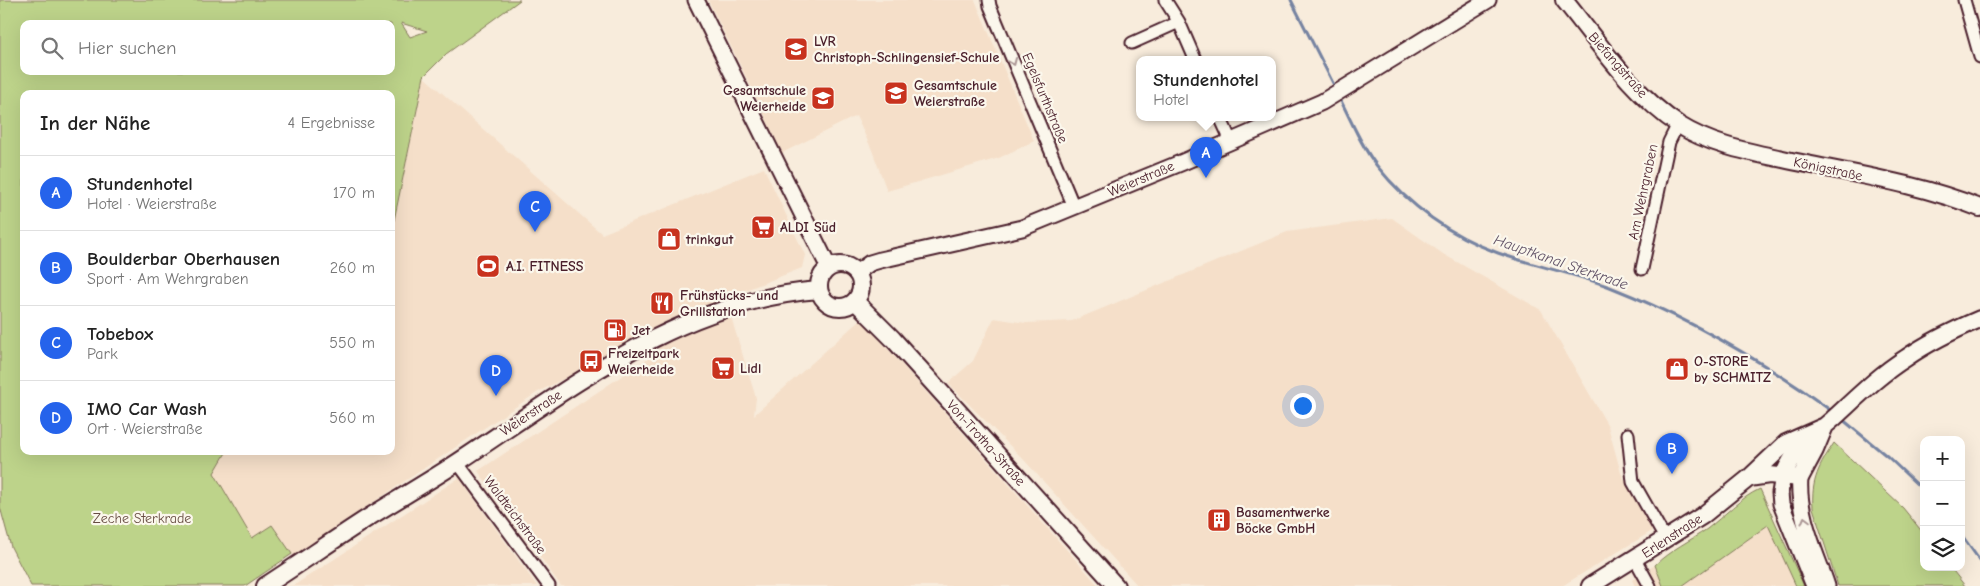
<!DOCTYPE html>
<html lang="de">
<meta charset="utf-8">
<style>
:root{--surface:#fff;--page:#f2f2f2;--text:#222;--muted:#767676;--line:#e0e0e0;--accent:#2563eb}
body{margin:0;font-family:"Comic Neue",sans-serif;background:var(--page);color:var(--text)}
.controls{position:absolute;right:15px;bottom:15px;display:grid;overflow:hidden;border-radius:10px;box-shadow:0 5px 20px #0002}
.controls button{width:45px;height:45px;display:grid;place-items:center;padding:0;border:0;border-bottom:1px solid var(--line);background:var(--surface);color:var(--text);font:25px sans-serif}
.you{position:absolute;left:1302px;top:405px;width:18px;height:18px;margin:-12px;border:4px solid #fff;border-radius:50%;background:#1a73e8;box-shadow:0 0 0 8px #1a73e833}
.badge{display:grid;place-items:center;width:32px;height:32px;border-radius:50%;background:var(--accent);color:#fff;font-size:16px;font-weight:700}
.pin{position:absolute;translate:-50% -41px;filter:drop-shadow(0 1px 2px #0008)}
.pin::after{content:'';position:absolute;top:26px;width:18px;height:15px;background:inherit;clip-path:polygon(0 0,100% 0,50% 100%)}
.popup{position:absolute;left:1136px;top:56px;width:140px;height:65px;box-sizing:border-box;display:grid;place-content:center;border-radius:10px;background:var(--surface);filter:drop-shadow(0 1px 4px #0005);font-size:16px;white-space:nowrap;color:var(--muted)}
.popup b{font-size:19px;color:var(--text)}
.popup::after{content:'';position:absolute;left:50%;top:100%;margin-left:-10px;border:10px solid transparent;border-top-color:var(--surface)}
.list{margin:0;padding:0;list-style:none}
h2{display:flex;justify-content:space-between;align-items:center;height:65px;margin:0;padding:0 20px;font-size:21px}
h2 small{font-size:16px;font-weight:400;color:var(--muted)}
.list li{display:grid;grid-template-columns:32px 1fr auto;gap:15px;align-items:center;box-sizing:border-box;height:75px;padding:0 20px;border-top:1px solid var(--line)}
.list b{display:block;font-size:19px;white-space:nowrap}
.list p{margin:0;font-size:16px;white-space:nowrap;color:var(--muted)}
.list em{font-size:16px;font-style:normal;color:var(--muted)}
.icon{flex:none;width:28px;height:28px;fill:none;stroke:currentColor;stroke-width:2;stroke-linecap:round;stroke-linejoin:round}
.map{position:relative;flex:none;width:1980px;height:586px;overflow:hidden}
.search{position:absolute;background:var(--surface);box-shadow:0 5px 20px #0002;left:20px;top:20px;width:375px;height:55px;display:flex;align-items:center;gap:12px;box-sizing:border-box;padding:0 18px;border-radius:10px;color:var(--muted);font-size:19px}
.panel{position:absolute;background:var(--surface);box-shadow:0 5px 20px #0002;left:20px;top:90px;width:375px;height:365px;border-radius:10px}
.map>svg:first-child{display:block}
.built{fill:#f5dfc9}
.green{fill:#bdd38a;stroke:#84795a;fill-rule:evenodd}
.lines{fill:none;stroke-linecap:round;stroke-linejoin:round}
.stream{stroke:#7683a1;stroke-width:3}
.minor-casing{stroke:#4a1f2b;stroke-width:15}
.tertiary-casing{stroke:#4a1f2b;stroke-width:19}
.secondary-casing{stroke:#4a1f2b;stroke-width:20}
.minor{stroke:#fbf7ec;stroke-width:11}
.tertiary{stroke:#fbf7ec;stroke-width:15}
.secondary{stroke:#fbf7ec;stroke-width:16}
.oneway{stroke:#ab9695}
.labels{text-anchor:middle;dominant-baseline:central;stroke-width:4.5;stroke-linejoin:round;paint-order:stroke}
.poi-label{font-size:14px;font-weight:bold;fill:#4a1f2b;stroke:#fbf7ec;text-anchor:start}
.street-label{font-size:14px;fill:#4a1f2b;stroke:#fbf7ec}
.park-label{font-size:14px;fill:#674c43;stroke:#fbf7ec}
.water-label{font-size:15px;font-style:italic;fill:#605166;stroke:#fbf7ec}
</style>
<div class="map">
<svg width="1980" height="586" viewBox="0 0 1980 586">
<rect width="100%" height="100%" fill="#f8ecdc"/>
<filter id="ink" filterUnits="userSpaceOnUse"><feTurbulence type="fractalNoise" baseFrequency=".02" numOctaves="2"/><feDisplacementMap in="SourceGraphic" scale="10" xChannelSelector="R" yChannelSelector="G"/><feConvolveMatrix kernelMatrix="1 2 1 2 8 2 1 2 1" color-interpolation-filters="sRGB"/></filter>
<g filter="url(#ink)">
<path class="built" d="M708,0H975L1034,141L999,158L887,191L872,150L856,116L782,153L759,103Z
M424,77L602,234L764,168L805,255L802,268L725,298L756,398L754,415L861,319L1099,586H561L478,471L661,350L640,339L538,392L293,556L272,525L252,538L214,473L227,451H391V237Z
M1392,218L1443,254L1541,310L1608,426L1621,473L1652,531L1562,586H1138L1025,461L948,383L973,361L994,318L1026,323L1072,321L1287,232Z
M459,478L537,586H293Z
M1768,525L1796,586H1682Z
M1655,565L1663,586H1635L1632,580Z"/>
<path class="green" d="M0,0H520L446,54L424,76L391,235V94H24V451H227L214,473L252,538L272,525L292,554L245,586H31L11,547L0,507ZM401,23L427,31L410,37ZM24,24H391V71H24Z
M1834,443L1903,508L1924,534V567H1950L1965,586H1838L1813,508C1811,480 1819,466 1834,443Z
M1760,489L1804,586H1796L1768,525L1682,586H1663L1655,565C1670,550 1690,541 1707,529C1724,516 1740,498 1760,489Z"/>
<g class="lines">
<path class="stream" d="M1291,0L1336,89
M1339,97C1351,120 1361,146 1377,166C1410,207 1449,235 1498,253C1534,266 1573,273 1610,287C1691,319 1763,361 1833,412
M1842,419L1888,457L1924,491
M1961,534L1980,561"/>
<g class="minor-casing">
<path id="minor" d="M989,0L990,6L1074,207
M1165,0L1179,22L1195,59
M1964,0L1980,57
M1132,43L1179,22
M1220,117L1231,141
M1642,269L1669,142L1678,124
M1628,434L1633,482L1666,540
M457,462L549,586
M1635,559L1650,586"/>
</g>
<g class="tertiary-casing">
<path id="tertiary" d="M696,0L829,268
M856,273L870,263L880,260L1022,228L1183,162L1322,102L1488,0
M1783,476L1780,493L1781,504L1814,586
M1800,478C1797,515 1816,553 1827,586"/>
</g>
<g class="secondary-casing">
<path id="secondary" d="M1564,0C1599,43 1632,94 1679,125C1709,144 1744,151 1778,158C1845,173 1916,182 1980,208
M819 286a21 21 0 1 1 42 0a21 21 0 1 1-42 0Z
M855,301L893,339L1116,586
M1783,476C1795,448 1811,438 1833,419C1856,398 1879,375 1906,358C1929,342 1954,330 1980,319
M1749,478L1769,475L1800,478L1815,450L1825,426
M265,586C299,564 332,541 366,519C395,501 424,484 452,466C567,391 676,301 819,290
M1590,586L1702,516L1749,478L1786,443L1825,426"/>
</g>
<use href="#minor" class="minor"/>
<use href="#tertiary" class="tertiary"/>
<use href="#secondary" class="secondary"/>
</g>
<defs><path id="oneway-chevron" d="M-2-3.5L2.5 0L-2 3.5" fill="none" stroke-width="1.6" stroke-linecap="round" stroke-linejoin="round" transform="scale(1.25)"/></defs>
<g class="oneway">
<use href="#oneway-chevron" transform="translate(1013 62) rotate(67)"/>
<use href="#oneway-chevron" transform="translate(1805 520) rotate(-105)"/>
</g>
</g>
<defs>
<g id="school-square" transform="scale(1.25)"><rect x="-9" y="-9" width="18" height="18" rx="4" fill="#c8321e" stroke="#fbf7ec"/><path d="M0-5L7-2L0 1L-7-2ZM-4 1L0 2.5L4 1V4Q0 6-4 4Z" fill="#fff"/></g>
<g id="supermarket-square" transform="scale(1.25)"><rect x="-9" y="-9" width="18" height="18" rx="4" fill="#c8321e" stroke="#fbf7ec"/><path d="M-6-5.5h2.5l.6 2H6L4.5 2H-2.5L-4.4-4H-6ZM-1.5 3.2a1.3 1.3 0 1 0 .1 0ZM3 3.2a1.3 1.3 0 1 0 .1 0Z" fill="#fff"/></g>
<g id="shop-square" transform="scale(1.25)"><rect x="-9" y="-9" width="18" height="18" rx="4" fill="#c8321e" stroke="#fbf7ec"/><path d="M-5-2.5h2.3a2.7 3.5 0 0 1 5.4 0H5L5.5 6h-11ZM-1.5-2.5h3a1.5 2.3 0 0 0-3 0Z" fill="#fff"/></g>
<g id="stadium-square" transform="scale(1.25)"><rect x="-9" y="-9" width="18" height="18" rx="4" fill="#c8321e" stroke="#fbf7ec"/><path d="M0-5a6.5 5 0 1 0 0 10a6.5 5 0 1 0 0-10ZM-3.5-1.8h7v3.6h-7Z" fill="#fff"/></g>
<g id="restaurant-square" transform="scale(1.25)"><rect x="-9" y="-9" width="18" height="18" rx="4" fill="#c8321e" stroke="#fbf7ec"/><path d="M-5-6h1v4h1v-4h1v4h1v-4h1v5L-1.5 .5V6h-2V.5L-5-1ZM5-6V6H3V1.5H1.5Q1.5-4 5-6Z" fill="#fff"/></g>
<g id="fuel-square" transform="scale(1.25)"><rect x="-9" y="-9" width="18" height="18" rx="4" fill="#c8321e" stroke="#fbf7ec"/><path d="M-5.5-6h7V0h2V4h1.3V-2.5L3-4.5l.8-.8L6-3V5H2.5V1h-1V6h-7ZM-4.2-4.7v3.2H.2V-4.7Z" fill="#fff"/></g>
<g id="bus-square" transform="scale(1.25)"><rect x="-9" y="-9" width="18" height="18" rx="4" fill="#c8321e" stroke="#fbf7ec"/><path d="M-5-6H5V4H4V6H2V4H-2V6H-4V4H-5ZM-3.5-4V0h7V-4ZM-3.5 1.2v1.5H-2V1.2ZM2 1.2v1.5H3.5V1.2Z" fill="#fff"/></g>
<g id="building-square" transform="scale(1.25)"><rect x="-9" y="-9" width="18" height="18" rx="4" fill="#c8321e" stroke="#fbf7ec"/><path d="M-4-6H4V6H1V3H-1V6H-4ZM-2.5-4.3h1.7v1.8h-1.7ZM.8-4.3h1.7v1.8H.8ZM-2.5-1h1.7V.8h-1.7ZM.8-1h1.7V.8H.8Z" fill="#fff"/></g>
</defs>
<g fill-rule="evenodd">
<use href="#school-square" x="796" y="49"/>
<use href="#school-square" x="896" y="93"/>
<use href="#school-square" x="823" y="98"/>
<use href="#supermarket-square" x="763" y="227"/>
<use href="#shop-square" x="669" y="239"/>
<use href="#stadium-square" x="488" y="266"/>
<use href="#restaurant-square" x="662" y="303"/>
<use href="#fuel-square" x="615" y="330"/>
<use href="#bus-square" x="591" y="361"/>
<use href="#supermarket-square" x="723" y="368"/>
<use href="#shop-square" x="1677" y="369"/>
<use href="#building-square" x="1219" y="520"/>
</g>
<g class="labels">
<g class="poi-label">
<text x="814" y="41">LVR<tspan x="814" dy="16">Christoph-Schlingensief-Schule</tspan></text>
<text x="914" y="85">Gesamtschule<tspan x="914" dy="16">Weierstraße</tspan></text>
<text x="806" y="90" text-anchor="end">Gesamtschule<tspan x="806" dy="16">Weierheide</tspan></text>
<text x="780" y="227">ALDI Süd</text>
<text x="686" y="239">trinkgut</text>
<text x="506" y="266">A.I. FITNESS</text>
<text x="680" y="295">Frühstücks- und<tspan x="680" dy="16">Grillstation</tspan></text>
<text x="632" y="330">Jet</text>
<text x="608" y="353">Freizeitpark<tspan x="608" dy="16">Weierheide</tspan></text>
<text x="1694" y="361">O-STORE<tspan x="1694" dy="16">by SCHMITZ</tspan></text>
<text x="740" y="368">Lidl</text>
<text x="1236" y="512">Basamentwerke<tspan x="1236" dy="16">Böcke GmbH</tspan></text>
</g>
<g class="street-label">
<text transform="translate(1618 65) rotate(49)">Biefangstraße</text>
<text transform="translate(1045 98) rotate(67)">Egelsfurthstraße</text>
<text transform="translate(1828 169) rotate(12)">Königstraße</text>
<text transform="translate(1141 179) rotate(-23)">Weierstraße</text>
<text transform="translate(1643 192) rotate(-78)">Am Wehrgraben</text>
<text transform="translate(531 413) rotate(-34)">Weierstraße</text>
<text transform="translate(986 443) rotate(48)">Von-Trotha-Straße</text>
<text transform="translate(515 515) rotate(53)">Waldteichstraße</text>
<text transform="translate(1672 536) rotate(-33)">Erlenstraße</text>
</g>
<g class="park-label">
<text x="142" y="518">Zeche Sterkrade</text>
</g>
<g class="water-label">
<text transform="translate(1561 262) rotate(19)">Hauptkanal Sterkrade</text>
</g>
</g>
</svg>
<div class="controls">
<button>+</button>
<button>−</button>
<button><svg class="icon" aria-label="layers" viewBox="0 0 24 24"><path d="M12 4l9 5-9 5-9-5zM3 14l9 5 9-5"/></svg></button>
</div>
<div class="you"></div>
<div class="pin badge" style="left:1206px;top:178px">A</div>
<div class="popup"><b>Stundenhotel</b>Hotel</div>
<div class="pin badge" style="left:1672px;top:474px">B</div>
<div class="pin badge" style="left:535px;top:232px">C</div>
<div class="pin badge" style="left:496px;top:396px">D</div>
<div class="search"><svg class="icon" aria-label="search" viewBox="0 0 24 24"><circle cx="10" cy="10" r="6"/><path d="M15 15l6 6"/></svg>Hier suchen</div>
<section class="panel">
<h2>In der Nähe<small>4 Ergebnisse</small></h2>
<ul class="list">
<li><span class="badge">A</span><div><b>Stundenhotel</b><p>Hotel · Weierstraße</p></div><em>170 m</em></li>
<li><span class="badge">B</span><div><b>Boulderbar Oberhausen</b><p>Sport · Am Wehrgraben</p></div><em>260 m</em></li>
<li><span class="badge">C</span><div><b>Tobebox</b><p>Park</p></div><em>550 m</em></li>
<li><span class="badge">D</span><div><b>IMO Car Wash</b><p>Ort · Weierstraße</p></div><em>560 m</em></li>
</ul>
</section>
</div>
